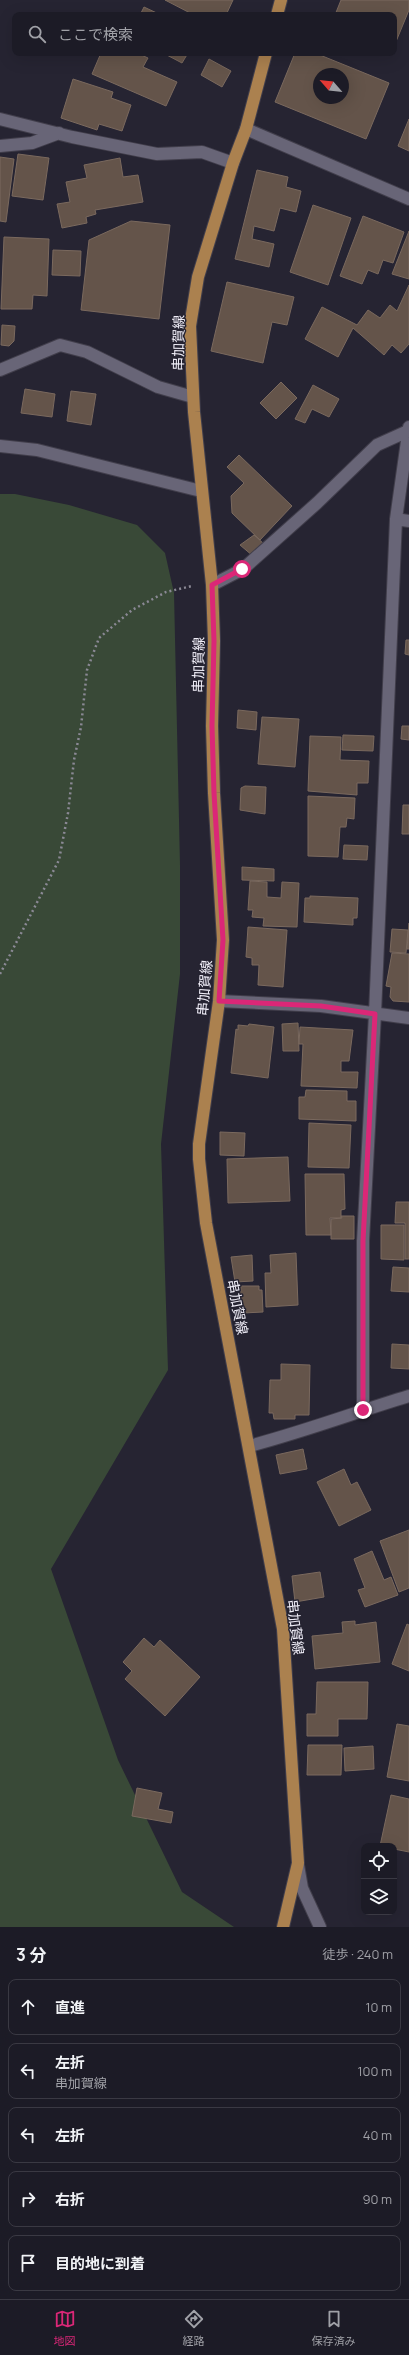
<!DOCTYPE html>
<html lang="ja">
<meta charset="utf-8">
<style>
:root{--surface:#1c1b26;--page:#25242e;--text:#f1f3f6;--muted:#a0a1a7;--line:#3a3943;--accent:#db2777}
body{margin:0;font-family:Manrope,"Noto Sans JP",sans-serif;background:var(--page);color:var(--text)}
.controls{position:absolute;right:12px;bottom:12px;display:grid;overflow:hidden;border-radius:8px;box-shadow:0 4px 16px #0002}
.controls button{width:36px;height:36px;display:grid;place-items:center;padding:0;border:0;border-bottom:1px solid var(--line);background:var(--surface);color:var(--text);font:20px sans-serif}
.compass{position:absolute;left:313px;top:68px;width:36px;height:36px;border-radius:50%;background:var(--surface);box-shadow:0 4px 16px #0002;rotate:298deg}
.stop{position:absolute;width:12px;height:12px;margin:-9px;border:3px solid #db2777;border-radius:50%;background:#fff}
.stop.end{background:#db2777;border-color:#fff;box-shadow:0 1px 4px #0008}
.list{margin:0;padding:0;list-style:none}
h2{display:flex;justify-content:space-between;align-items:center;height:52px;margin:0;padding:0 16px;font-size:17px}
h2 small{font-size:13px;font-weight:400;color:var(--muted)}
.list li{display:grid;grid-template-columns:26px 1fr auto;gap:12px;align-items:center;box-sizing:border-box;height:56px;margin:0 8px 8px;padding:0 8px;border:1px solid var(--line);border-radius:8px}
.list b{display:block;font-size:15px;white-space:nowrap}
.list p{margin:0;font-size:13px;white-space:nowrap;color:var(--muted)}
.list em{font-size:13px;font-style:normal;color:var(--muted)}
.icon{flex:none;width:22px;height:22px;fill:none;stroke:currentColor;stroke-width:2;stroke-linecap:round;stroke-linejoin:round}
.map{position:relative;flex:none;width:409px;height:1927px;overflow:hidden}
.search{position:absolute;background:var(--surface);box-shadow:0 4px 16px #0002;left:12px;right:12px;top:12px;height:44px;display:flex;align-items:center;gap:10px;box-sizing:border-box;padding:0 14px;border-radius:8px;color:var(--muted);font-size:15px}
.sheet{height:372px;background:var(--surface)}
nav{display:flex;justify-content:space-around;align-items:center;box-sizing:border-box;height:56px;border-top:1px solid var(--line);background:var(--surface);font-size:11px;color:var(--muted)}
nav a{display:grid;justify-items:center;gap:2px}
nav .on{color:var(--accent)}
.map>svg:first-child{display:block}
.green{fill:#394937}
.building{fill:#64544a;stroke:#7a695e;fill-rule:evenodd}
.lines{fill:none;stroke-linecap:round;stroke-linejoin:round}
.minor-casing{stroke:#413e4b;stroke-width:14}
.major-casing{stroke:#413e4b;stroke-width:14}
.path{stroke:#8b8995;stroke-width:2.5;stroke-dasharray:2 3;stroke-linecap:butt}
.minor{stroke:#686577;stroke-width:12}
.major{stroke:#ab814f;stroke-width:12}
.route{stroke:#db2777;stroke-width:5}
.labels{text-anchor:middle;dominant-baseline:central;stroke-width:3;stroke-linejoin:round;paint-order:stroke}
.street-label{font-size:14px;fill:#f0eef8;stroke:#262432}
</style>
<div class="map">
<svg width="409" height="1927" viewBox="0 0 409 1927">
<rect width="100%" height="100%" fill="#262432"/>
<path class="green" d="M0,494H15L69,505L137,525L165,553L174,593L180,865V974L161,1144L168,1370L51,1569L118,1760L182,1892L234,1927H0Z"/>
<path class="building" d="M165,0H233L226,15H194Z
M341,0H409V10L395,44L394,15H335Z
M144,7L161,15H140Z
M101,53H137L148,58L143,67L177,82L166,106L92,74Z
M163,53H188L182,63Z
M295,53H315L389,83L366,139L275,102ZM319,74H343V98H319Z
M209,59L231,71L222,87L201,75Z
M73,79L113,92L111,98L131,105L122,131L99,124L97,130L61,118Z
M409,119V151L398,146Z
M18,154L49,158L43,200L12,196Z
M0,157L14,159L6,222L0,221Z
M120,158L123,177L138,175L143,202L95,210L96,214L86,217L87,223L62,228L57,204L70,202L66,182L87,178L84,165Z
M257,170L288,177L286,187L301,191L296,212L280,208L274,231L254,226L252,239L274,244L269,267L235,259Z
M313,205L351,218L328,285L290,272Z
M363,216L404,232L393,263L383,260L378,274L368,270L362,284L340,276Z
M131,221L170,225L159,319L81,310L89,240Z
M409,231V279L392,274Z
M4,237L49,239L47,296L33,295L32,309H1Z
M53,250L81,251L80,276L52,275Z
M227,282L294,297L287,325L272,322L263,363L211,351Z
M409,285V344L401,353L392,345L384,355L353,328L338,357L305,339L322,307L357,325L368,310L380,318L390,305L397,311Z
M2,325L15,326L14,341L9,346L1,345Z
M281,382L297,398L276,419L260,403Z
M313,385L339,399L329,417L312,409L305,423L295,419Z
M25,389L55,394L52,417L21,413Z
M71,391L96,394L91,425L67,421Z
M239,455L292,506L260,540L232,513L231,496L244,483L227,467Z
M254,535L264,544L253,556L240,545Z
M406,640H409V655L405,654Z
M238,710L257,712L256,730L237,728Z
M262,717L299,719L295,767L258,764Z
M402,726H409V740L401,739Z
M343,735L374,736L373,751L342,750Z
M310,736L341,737L340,760L369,761L368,783H357V795L308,791Z
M245,786L266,787L265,814L240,810L241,788Z
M308,796L355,798L354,819L347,818L346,827H340L338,857L308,856Z
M403,805H409V834H402Z
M344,845L368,846L367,860L343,859Z
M242,867L274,869V881L242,880Z
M250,881L267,882V897L281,898L282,882L299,883L297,927L263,926L264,918L252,917L253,910H248Z
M310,896L358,898L357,918H353V925L304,922L305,898H310Z
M409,923V949H407Z
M248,927L287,930L283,987L258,985L259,965H252V958L246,957Z
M392,929L408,930L406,953L390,952Z
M392,953L409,954V1002L393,1001L390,997L391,987L386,986Z
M298,1023L299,1051H283L282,1024Z
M249,1024L274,1027L268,1078L231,1073L236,1029L238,1030V1025L248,1026Z
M300,1027L353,1030L349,1061H341V1072H358L357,1088L301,1086L303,1044H299Z
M306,1090L347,1091V1101H356V1121L299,1119V1097H305Z
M309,1123L351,1125L349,1168L308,1167Z
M220,1132L245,1133L244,1156L220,1155Z
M288,1157L290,1201L228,1203L227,1159Z
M305,1174H344L345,1209L341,1210V1218H330L331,1235H306Z
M396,1202H409V1259H405V1223H395Z
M341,1216H354V1239H331V1219L342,1218Z
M381,1225H404V1260L381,1259Z
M296,1253L298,1305L266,1307L265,1273H271L270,1255Z
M252,1255L253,1281L235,1282L231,1257Z
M393,1267L409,1268V1292L391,1291Z
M241,1286H259V1290H262L263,1312L243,1313L242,1310H240Z
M392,1344L409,1345V1369L391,1368Z
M281,1364L310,1365L309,1415H295V1419H274L273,1413H269L270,1380H281Z
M303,1449L307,1469L280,1474L276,1455Z
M344,1469L351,1485L357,1482L371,1510L339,1526L317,1482Z
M409,1530V1588L399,1592L380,1541Z
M372,1551L384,1580L391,1577L398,1595L365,1607L358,1590L365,1588L354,1559Z
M320,1572L324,1597L295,1602L292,1576Z
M355,1621V1625L376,1622L380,1662L315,1669L312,1636L343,1633L342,1622Z
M407,1624L409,1625V1671L392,1664Z
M144,1638L154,1647L160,1640L200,1677L165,1716L125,1679L132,1671L123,1662Z
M317,1682H368L367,1719H338V1736H307V1714H316Z
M397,1724L409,1726V1781L387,1777Z
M308,1745H342L341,1775H307Z
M373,1746L374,1769L345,1771L344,1748Z
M137,1788L162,1793L158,1809L173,1812L171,1823L132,1816Z
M391,1795L409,1799V1852L394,1849V1846H380Z"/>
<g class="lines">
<g class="minor-casing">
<path id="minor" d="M0,119L72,137L157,154L202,152L233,163
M246,129L409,199
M0,146L32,143L59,133
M0,370L60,345L87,352L158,387L193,397
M0,446L37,450L201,491
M396,519L409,521
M212,585L243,569L317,503L377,445L408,431
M219,1001L321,1006L409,1018
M363,1410V1241L375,1014L396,519L409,427
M249,1446C303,1432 356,1412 409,1396
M298,1865L302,1888L320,1927"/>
</g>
<g class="major-casing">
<path id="major" d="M277,15L281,0
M266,53L246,129L233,163L198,277L190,326L194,412L212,585L214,641L212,726L214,793L223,940L219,1001L199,1144V1159L206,1223L283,1629L298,1863L283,1927"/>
</g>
<path class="path" d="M0,974L59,860L68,813L74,760L81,727L87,670L99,638L132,610L166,592L192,586"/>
<use href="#minor" class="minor"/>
<use href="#major" class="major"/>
</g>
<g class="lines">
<path class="route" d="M242,569L212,585L214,641L212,726L214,793L223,940L219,1001L321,1006L375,1014L363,1241V1410"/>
</g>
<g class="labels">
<g class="street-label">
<text transform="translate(178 343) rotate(-89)">串加賀線</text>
<text transform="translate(198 665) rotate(-89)">串加賀線</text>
<text transform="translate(204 988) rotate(-85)">串加賀線</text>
<text transform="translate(238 1307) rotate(79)">串加賀線</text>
<text transform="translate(296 1627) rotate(83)">串加賀線</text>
</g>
</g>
</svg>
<div class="controls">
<button><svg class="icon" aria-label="locate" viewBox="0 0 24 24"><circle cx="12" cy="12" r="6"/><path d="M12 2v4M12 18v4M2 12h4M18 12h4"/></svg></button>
<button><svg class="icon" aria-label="layers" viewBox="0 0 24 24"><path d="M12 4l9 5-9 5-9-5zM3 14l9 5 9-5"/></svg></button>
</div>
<svg class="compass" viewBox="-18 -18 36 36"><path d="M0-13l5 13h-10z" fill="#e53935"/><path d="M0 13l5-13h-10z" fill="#a0a1a7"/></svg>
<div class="stop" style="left:242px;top:569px"></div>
<div class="stop end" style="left:363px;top:1410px"></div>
<div class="search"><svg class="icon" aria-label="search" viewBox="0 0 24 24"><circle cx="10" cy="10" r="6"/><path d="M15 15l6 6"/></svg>ここで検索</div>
</div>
<section class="sheet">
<h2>3 分<small>徒歩 · 240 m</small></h2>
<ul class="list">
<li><svg class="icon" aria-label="ahead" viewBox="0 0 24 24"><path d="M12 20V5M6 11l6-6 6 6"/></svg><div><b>直進</b></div><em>10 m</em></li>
<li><svg class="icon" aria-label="left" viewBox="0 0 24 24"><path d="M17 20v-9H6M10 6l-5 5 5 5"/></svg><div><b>左折</b><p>串加賀線</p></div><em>100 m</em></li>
<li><svg class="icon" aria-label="left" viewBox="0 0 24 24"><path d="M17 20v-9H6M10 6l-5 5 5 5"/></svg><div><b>左折</b></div><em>40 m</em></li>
<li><svg class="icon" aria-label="right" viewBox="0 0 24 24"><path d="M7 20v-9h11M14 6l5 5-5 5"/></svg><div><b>右折</b></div><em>90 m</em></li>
<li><svg class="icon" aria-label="arrive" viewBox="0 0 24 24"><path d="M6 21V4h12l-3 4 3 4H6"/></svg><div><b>目的地に到着</b></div></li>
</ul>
</section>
<nav>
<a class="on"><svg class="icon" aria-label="map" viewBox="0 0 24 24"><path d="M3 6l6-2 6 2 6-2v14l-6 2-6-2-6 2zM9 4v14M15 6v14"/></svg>地図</a>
<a><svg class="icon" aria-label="directions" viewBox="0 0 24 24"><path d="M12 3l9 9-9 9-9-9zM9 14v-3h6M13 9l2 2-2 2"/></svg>経路</a>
<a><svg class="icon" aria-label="saved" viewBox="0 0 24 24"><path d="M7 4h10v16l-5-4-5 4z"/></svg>保存済み</a>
</nav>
